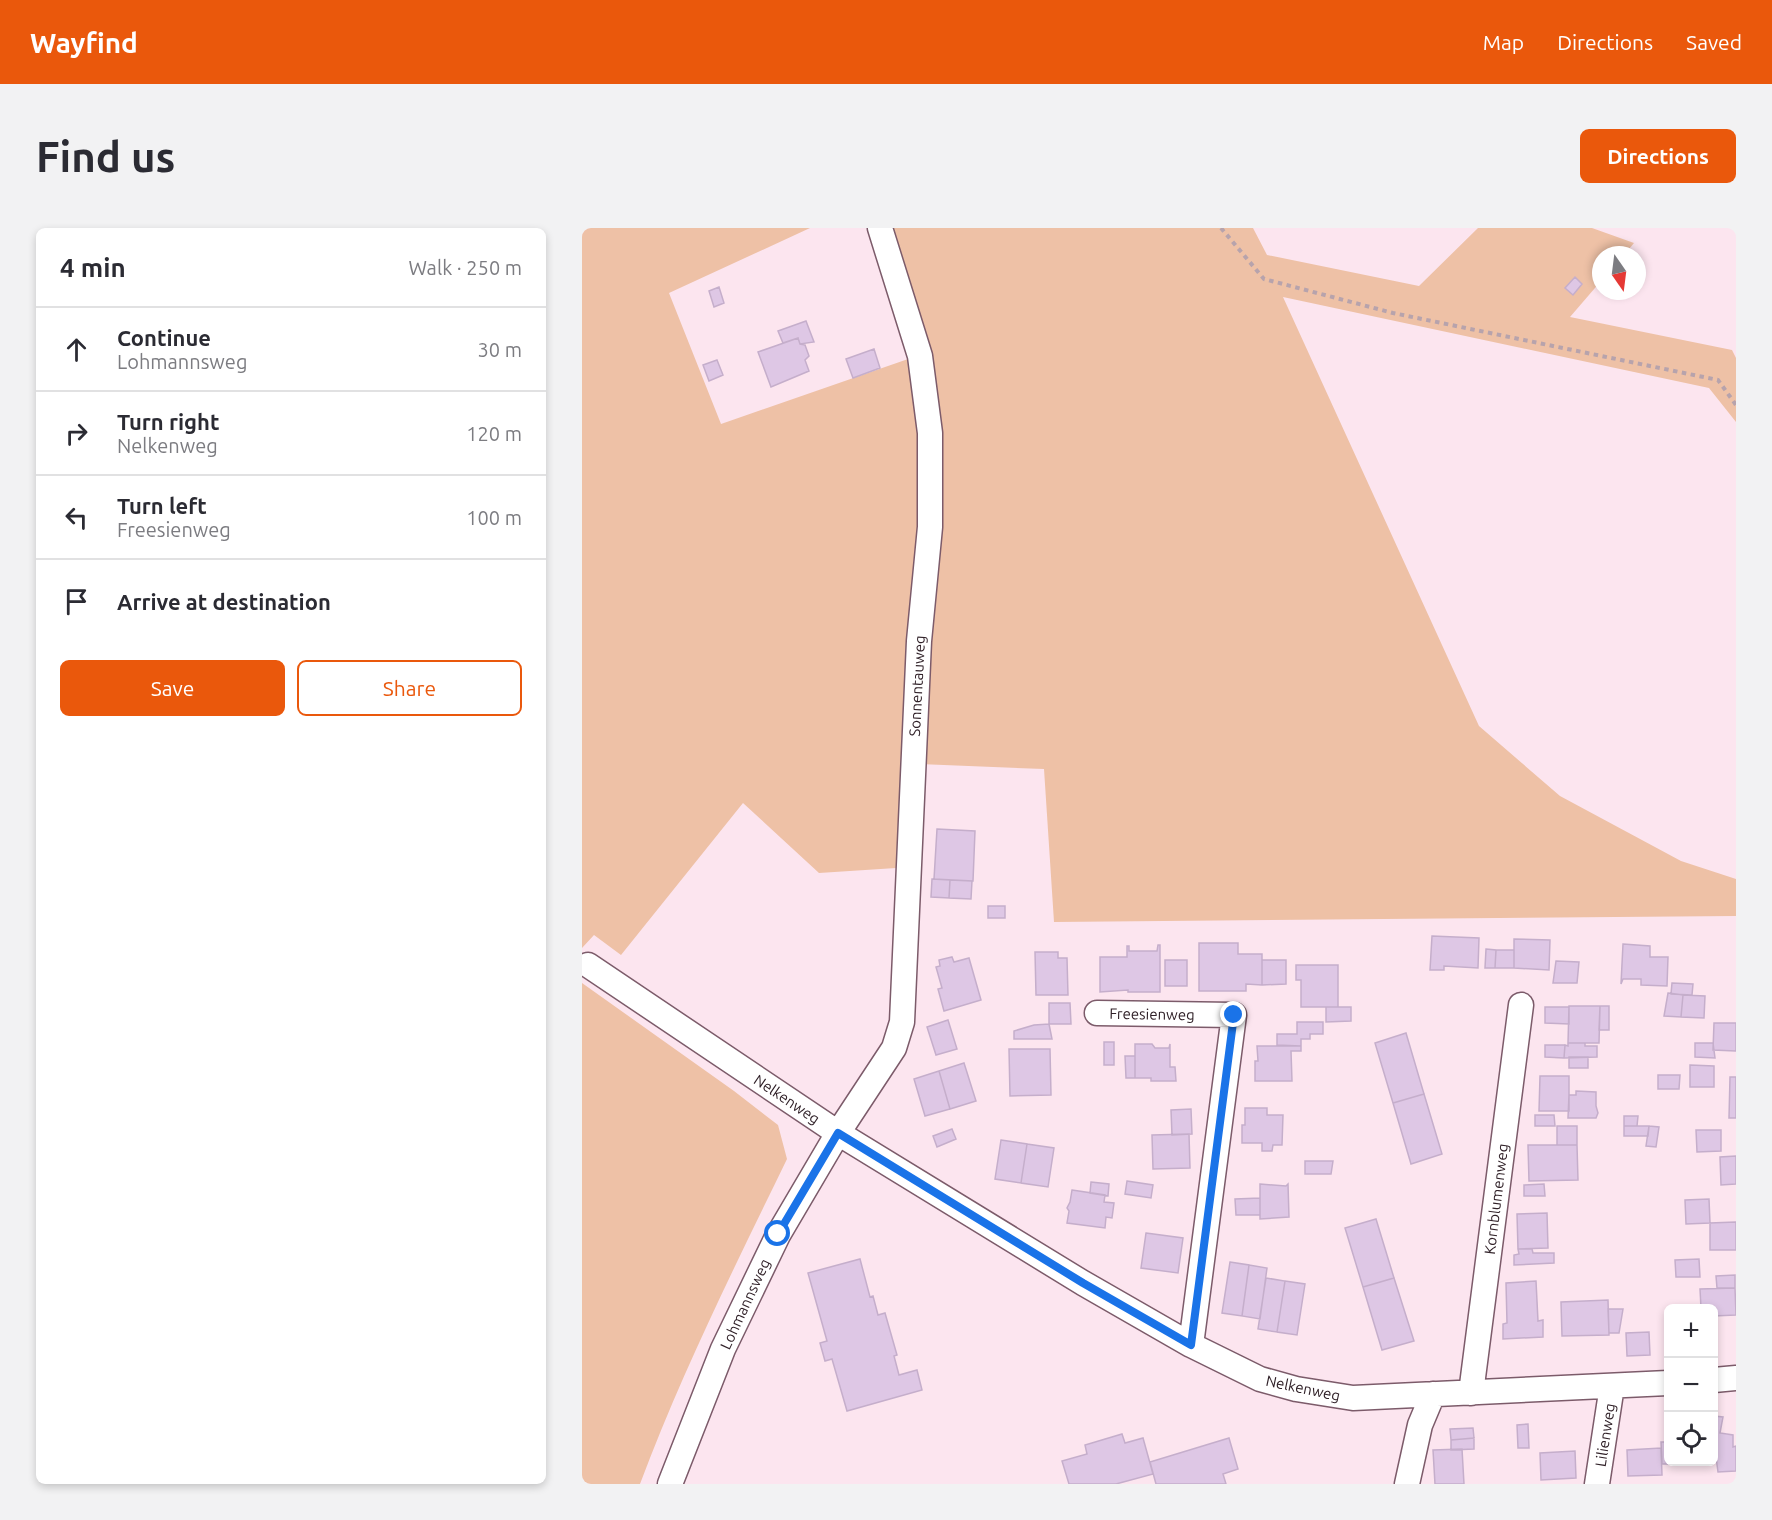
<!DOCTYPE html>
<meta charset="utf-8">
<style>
:root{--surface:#fff;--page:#f2f2f3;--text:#2b2b33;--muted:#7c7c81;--line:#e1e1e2;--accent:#ea580c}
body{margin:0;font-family:Ubuntu,sans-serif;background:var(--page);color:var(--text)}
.controls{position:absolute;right:18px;bottom:18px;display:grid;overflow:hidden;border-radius:9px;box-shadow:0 3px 9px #0003}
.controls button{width:54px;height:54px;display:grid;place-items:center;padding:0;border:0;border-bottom:2px solid var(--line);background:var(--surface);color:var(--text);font:30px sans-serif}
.compass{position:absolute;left:1010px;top:18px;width:54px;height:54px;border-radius:50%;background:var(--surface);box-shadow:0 3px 9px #0003;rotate:166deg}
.stop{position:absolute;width:18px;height:18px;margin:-14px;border:4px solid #1a73e8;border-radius:50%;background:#fff}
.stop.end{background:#1a73e8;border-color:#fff;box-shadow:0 2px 6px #0008}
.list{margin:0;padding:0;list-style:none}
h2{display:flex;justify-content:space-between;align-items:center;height:78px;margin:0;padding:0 24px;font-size:26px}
h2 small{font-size:20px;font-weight:400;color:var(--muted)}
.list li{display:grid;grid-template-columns:39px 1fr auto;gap:18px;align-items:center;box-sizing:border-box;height:84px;padding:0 24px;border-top:2px solid var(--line)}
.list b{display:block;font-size:22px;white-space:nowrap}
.list p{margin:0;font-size:20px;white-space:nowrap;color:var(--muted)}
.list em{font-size:20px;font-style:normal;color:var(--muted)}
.actions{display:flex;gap:12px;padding:18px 24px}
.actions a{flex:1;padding:14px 0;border:2px solid var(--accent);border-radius:9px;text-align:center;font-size:21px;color:var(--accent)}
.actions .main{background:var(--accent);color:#fff}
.icon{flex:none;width:33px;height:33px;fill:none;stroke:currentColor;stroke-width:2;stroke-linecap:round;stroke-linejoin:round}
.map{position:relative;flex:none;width:1154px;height:1256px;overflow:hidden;border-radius:9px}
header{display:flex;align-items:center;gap:36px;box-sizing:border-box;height:84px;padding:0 30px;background:var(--accent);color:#fff}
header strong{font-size:28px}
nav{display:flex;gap:33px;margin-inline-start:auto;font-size:21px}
.intro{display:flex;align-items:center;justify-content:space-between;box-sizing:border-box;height:144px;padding:0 36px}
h1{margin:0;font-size:42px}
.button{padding:15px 27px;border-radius:9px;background:var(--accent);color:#fff;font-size:21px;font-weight:700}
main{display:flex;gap:36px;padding:0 36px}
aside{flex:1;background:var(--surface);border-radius:9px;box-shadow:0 3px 9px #0003}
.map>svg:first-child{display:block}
.green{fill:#eec1a6}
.building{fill:#dec7e5;stroke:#c5aecb;stroke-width:1.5}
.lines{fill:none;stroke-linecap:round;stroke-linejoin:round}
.minor-casing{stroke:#7c5b6a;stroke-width:27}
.path{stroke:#b7a3ac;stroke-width:4;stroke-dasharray:4.5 4.5;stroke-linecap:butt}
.minor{stroke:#fff;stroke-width:24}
.route{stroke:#1a73e8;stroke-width:8}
.labels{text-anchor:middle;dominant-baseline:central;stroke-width:4.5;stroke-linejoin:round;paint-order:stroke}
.street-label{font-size:15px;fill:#302128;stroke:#fff}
</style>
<header>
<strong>Wayfind</strong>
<nav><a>Map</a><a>Directions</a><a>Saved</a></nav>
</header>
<div class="intro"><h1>Find us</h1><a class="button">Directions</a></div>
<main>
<aside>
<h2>4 min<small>Walk · 250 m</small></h2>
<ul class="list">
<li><svg class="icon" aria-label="ahead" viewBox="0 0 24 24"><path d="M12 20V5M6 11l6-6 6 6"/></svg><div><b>Continue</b><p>Lohmannsweg</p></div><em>30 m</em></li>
<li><svg class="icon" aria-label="right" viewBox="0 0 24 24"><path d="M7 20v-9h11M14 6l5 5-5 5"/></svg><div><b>Turn right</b><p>Nelkenweg</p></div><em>120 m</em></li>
<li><svg class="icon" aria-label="left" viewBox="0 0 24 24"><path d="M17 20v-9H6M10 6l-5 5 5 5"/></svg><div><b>Turn left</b><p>Freesienweg</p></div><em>100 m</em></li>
<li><svg class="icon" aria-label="arrive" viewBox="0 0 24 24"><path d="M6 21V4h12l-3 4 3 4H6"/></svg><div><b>Arrive at destination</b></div></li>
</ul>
<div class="actions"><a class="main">Save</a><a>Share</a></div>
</aside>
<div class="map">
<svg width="1154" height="1256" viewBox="0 0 1154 1256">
<rect width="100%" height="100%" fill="#fce5ef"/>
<path class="green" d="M0,0H228L87,65L139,196L329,130L340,206V299L326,410L314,640L237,645L161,575L39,727L12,707L0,720Z
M309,0H671L685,27L837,58L896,0H1010L1052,15L1042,27H1019V53L988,89L1150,122L1154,130V194L1127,160L701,69L897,498L978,568L1099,633L1154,651V688L472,694L462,541L337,536L357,298Z
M0,755L152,863L196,897L205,931C153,1038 100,1144 58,1256H0Z"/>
<path class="building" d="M993,49L1000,56L991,67L983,60Z
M137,59L142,75L132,79L127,63Z
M224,93L232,114L218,116L216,110L201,115L196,103Z
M216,110L218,116L223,117L227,128L223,132L227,143L189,159L176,124Z
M292,121L298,140L271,150L264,131Z
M135,132L141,147L127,153L121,137Z
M355,601L393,603L391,653L352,651Z
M350,651L368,652L367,670L349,669Z
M368,652L390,653L389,671L367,670Z
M406,678H423V690H406Z
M850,708L897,710L896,740L862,738V742H848Z
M932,711L968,712L967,742L932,740Z
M617,715H656V726H680V757L664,756V763H617Z
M1041,716L1068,718V729H1086L1085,758L1059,757V751H1041L1039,756Z
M576,717H578V764H546V762L518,764V729H545V718H547V723H575Z
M904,721L914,722L913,740H903Z
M914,722H932V740H913Z
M453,724H476V730H485L486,767H454Z
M370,729L372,734L387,730L399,772L362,783L356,761L360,760L354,739L358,738L357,732Z
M583,732H605V758H583Z
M680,732H704V756L680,757Z
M974,733L997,734L995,755H971Z
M714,737H756V779H719V752H714Z
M1090,755L1111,756L1110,767L1089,766Z
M1086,765L1101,767L1099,789L1082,788Z
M1101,767L1123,768L1122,790L1099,789Z
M467,775H488L489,796H467Z
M987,778H1018L1017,815H986Z
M1018,778H1027V802H1017Z
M744,779H769V793L744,794Z
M963,779H987V796L963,795Z
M366,792L375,821L354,827L345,799Z
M715,794H741V806H728V811H719V818L695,817V806H715Z
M1132,795H1154V823L1131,822Z
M467,796L470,811H432V803L452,797Z
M824,805L842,866L811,875L793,815Z
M522,814H532V837H522Z
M986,815H1003V818H1015V829L982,830L983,817L986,818Z
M1113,815H1131L1133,830L1113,829Z
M553,816H570L573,820H587L588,816V839H593L594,853H569V850H553Z
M963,817H983L982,830L963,829Z
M675,818H719V823H709L710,853H673V833H676Z
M427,821H468L469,867L428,868Z
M543,828H553V850H544Z
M987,829H1006V840H987Z
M382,835L394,873L368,881L357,843Z
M1108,837L1132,838V859H1108Z
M357,843L368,881L343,888L332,851Z
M1076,847H1098L1097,861H1076Z
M958,848H987V883H957Z
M1148,849H1154V890H1147Z
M994,863L1014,864V878L1016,885L1014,890H986L987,867H994Z
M842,866L860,926L829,936L811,875Z
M663,880H685V887H701L700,917H691L690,923H680V915H660V897H663Z
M609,881L610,906L590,907L589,882Z
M953,887H972L973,898H953Z
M1042,888H1056L1055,898H1042Z
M975,898H995V917H975Z
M1042,898H1067L1066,908H1042Z
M1067,898L1077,899L1074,919L1064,918Z
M370,901L374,911L355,919L351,908Z
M1114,902H1139V923L1115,924Z
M607,906L608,940L571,941L570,907Z
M419,912L445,916L439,955L413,951Z
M445,916L472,920L466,959L439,955Z
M946,917H995L996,952L947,953Z
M1154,928V956L1139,957L1138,929Z
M723,933H751L749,946H723Z
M545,953L571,957L569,970L543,966Z
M509,954L527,956L526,968L508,965Z
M678,956L704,958L706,956L707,989L678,991Z
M962,956L963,968H942V957Z
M490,962L523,967L522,974L532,975L530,990L524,989L523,1000L485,995L487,983L485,980L488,974Z
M678,970V987H654L653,971Z
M1127,971L1128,995L1104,996L1103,972Z
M965,985L966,1020L936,1021L935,986Z
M794,991L812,1050L781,1059L763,1000Z
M1154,994V1022H1128V995Z
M564,1005L601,1010L596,1045L559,1040Z
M936,1021H950L951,1025H972V1035L932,1037V1027L937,1026Z
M278,1031L288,1069L291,1068L296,1087L303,1085L315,1127L312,1128L317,1147L335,1142L340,1162L265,1183L250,1131L243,1133L238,1115L245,1113L226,1045Z
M1117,1031L1118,1049H1094L1093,1032Z
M648,1034L667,1037L660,1088L640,1085Z
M667,1037L685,1040L678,1091L660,1088Z
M1153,1047V1060H1135L1134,1048Z
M684,1050L703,1053L695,1104L676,1101Z
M812,1050L832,1113L800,1122L781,1059Z
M703,1053L723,1056L715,1107L695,1104Z
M954,1053L956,1093L961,1092V1109L921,1111V1096L925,1095L924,1055Z
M1153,1060L1154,1087L1132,1088V1080H1119L1118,1061Z
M1026,1072L1027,1107L980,1108L979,1074Z
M1026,1081H1041L1037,1105H1027Z
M1067,1104L1068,1127L1045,1128L1044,1105Z
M1132,1188L1141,1189L1138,1205L1151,1207V1219L1154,1218V1243L1136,1244L1134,1229L1132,1228Z
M946,1196L947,1220H936L935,1197Z
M891,1200L892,1210L869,1212L868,1201Z
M540,1206L543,1215L561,1210L571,1246L534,1256H487L480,1233L505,1226L503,1217Z
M647,1210L656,1241L641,1246L644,1256H574L568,1234Z
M892,1210V1221L869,1222V1212Z
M1079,1214H1086V1234H1100V1236H1080Z
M1079,1220L1080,1247L1046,1248L1045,1222Z
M880,1221L882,1256H853L851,1222Z
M993,1223L994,1250L959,1252L958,1225Z"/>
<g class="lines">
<g class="minor-casing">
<path id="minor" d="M6,737L256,905L501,1055L609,1117L678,1151L714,1161L771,1170L1086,1155
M515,785L652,787L609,1117
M1132,1152L1154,1150
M889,1165L939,777
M88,1256L141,1121L196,1007L256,905L312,820L320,794L337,413L348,299V205L338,128L298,0
M825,1256L838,1197L851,1166
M1015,1256L1030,1158"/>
</g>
<path class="path" d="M639,0L682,51L811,85L1136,152L1154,177"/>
<use href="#minor" class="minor"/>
</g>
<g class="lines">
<path class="route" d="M196,1006L256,905L501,1055L609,1117L652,787"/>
</g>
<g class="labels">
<g class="street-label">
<text transform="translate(335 458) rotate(-87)">Sonnentauweg</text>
<text transform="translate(570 786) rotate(1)">Freesienweg</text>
<text transform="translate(205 871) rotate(34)">Nelkenweg</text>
<text transform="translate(914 971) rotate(-83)">Kornblumenweg</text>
<text transform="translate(163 1076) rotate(-65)">Lohmannsweg</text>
<text transform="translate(721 1160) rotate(12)">Nelkenweg</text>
<text transform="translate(1023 1207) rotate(-81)">Lilienweg</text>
</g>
</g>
</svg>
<div class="controls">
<button>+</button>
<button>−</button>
<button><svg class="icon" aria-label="locate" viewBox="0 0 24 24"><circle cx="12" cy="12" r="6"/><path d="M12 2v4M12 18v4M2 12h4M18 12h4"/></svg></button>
</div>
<svg class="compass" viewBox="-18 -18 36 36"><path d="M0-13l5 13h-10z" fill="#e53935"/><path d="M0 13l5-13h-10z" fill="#7c7c81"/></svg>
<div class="stop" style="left:196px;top:1006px"></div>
<div class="stop end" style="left:652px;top:787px"></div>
</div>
</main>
